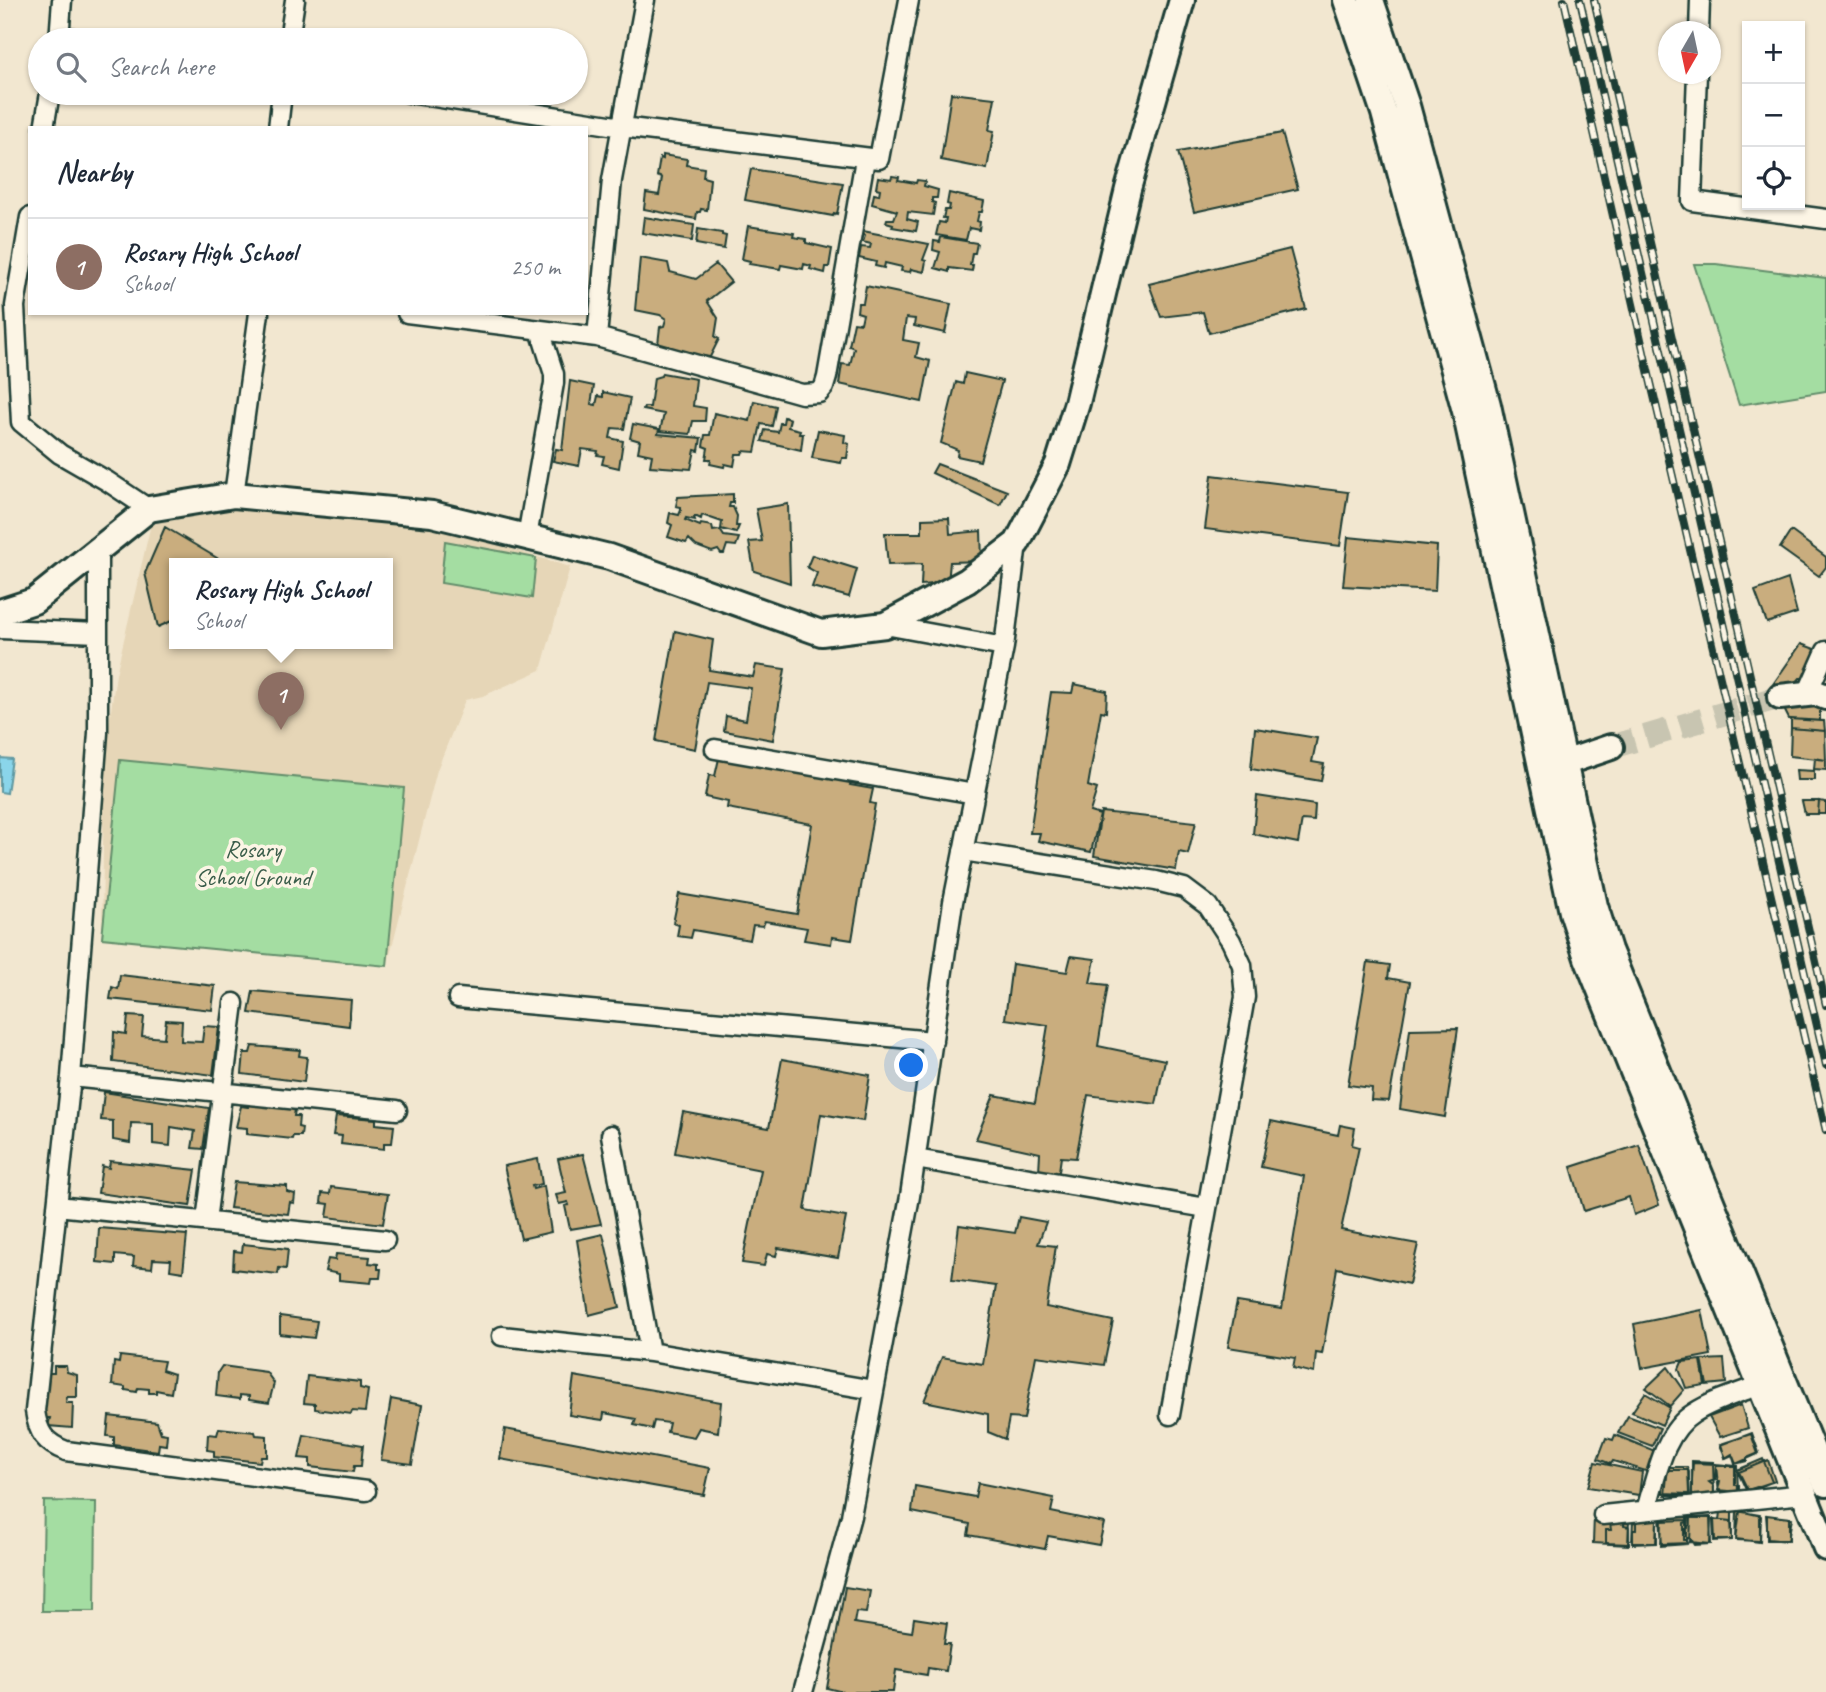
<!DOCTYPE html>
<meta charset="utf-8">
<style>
:root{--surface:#fff;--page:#f2f2f3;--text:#1f2937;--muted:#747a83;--line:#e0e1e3;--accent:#db2777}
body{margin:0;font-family:Caveat,sans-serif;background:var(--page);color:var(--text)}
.controls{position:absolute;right:21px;top:21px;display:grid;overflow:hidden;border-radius:0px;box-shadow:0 2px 5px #0004}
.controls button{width:63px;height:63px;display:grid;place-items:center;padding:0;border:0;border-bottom:2px solid var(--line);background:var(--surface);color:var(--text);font:35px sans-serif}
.compass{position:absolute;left:1658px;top:21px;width:63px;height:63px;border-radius:50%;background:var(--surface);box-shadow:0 2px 5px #0004;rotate:189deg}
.you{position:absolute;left:912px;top:1066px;width:24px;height:24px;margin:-18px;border:5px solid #fff;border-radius:50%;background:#1a73e8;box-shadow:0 0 0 10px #1a73e833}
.badge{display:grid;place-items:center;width:46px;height:46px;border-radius:50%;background:var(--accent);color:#fff;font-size:23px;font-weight:700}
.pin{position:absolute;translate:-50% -58px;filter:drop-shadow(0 2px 4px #0008)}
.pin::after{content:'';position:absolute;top:37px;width:24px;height:21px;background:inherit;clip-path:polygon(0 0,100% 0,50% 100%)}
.popup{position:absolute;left:169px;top:558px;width:224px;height:91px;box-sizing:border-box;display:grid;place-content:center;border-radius:0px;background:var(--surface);filter:drop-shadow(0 2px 5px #0005);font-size:23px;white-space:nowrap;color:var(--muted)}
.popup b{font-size:26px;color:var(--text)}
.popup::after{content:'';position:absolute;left:50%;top:100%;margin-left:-14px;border:14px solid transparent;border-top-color:var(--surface)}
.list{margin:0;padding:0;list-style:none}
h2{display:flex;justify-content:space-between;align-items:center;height:91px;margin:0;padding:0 28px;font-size:30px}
h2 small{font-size:23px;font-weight:400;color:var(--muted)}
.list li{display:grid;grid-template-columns:46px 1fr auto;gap:21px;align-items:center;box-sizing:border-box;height:98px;padding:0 28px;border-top:2px solid var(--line)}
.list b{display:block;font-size:26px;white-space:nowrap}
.list p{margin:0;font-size:23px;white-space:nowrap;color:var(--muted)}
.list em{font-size:23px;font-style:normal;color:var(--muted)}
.icon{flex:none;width:38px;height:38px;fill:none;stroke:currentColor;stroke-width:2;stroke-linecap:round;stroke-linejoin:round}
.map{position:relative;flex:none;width:1826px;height:1692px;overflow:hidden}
.search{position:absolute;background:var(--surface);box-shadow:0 2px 5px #0004;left:28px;top:28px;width:560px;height:77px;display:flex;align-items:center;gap:18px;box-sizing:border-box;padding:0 24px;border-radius:38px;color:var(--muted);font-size:26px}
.panel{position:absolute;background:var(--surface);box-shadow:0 2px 5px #0004;left:28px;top:126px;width:560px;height:189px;border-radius:0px}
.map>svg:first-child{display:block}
.built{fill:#e6d6b7;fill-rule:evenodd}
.green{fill:#a4dda2;stroke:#628d6b;stroke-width:2}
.water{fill:#8ad5ea;stroke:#5f98a1;stroke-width:2}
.building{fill:#c9ad7e;stroke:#1f3d34;stroke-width:2}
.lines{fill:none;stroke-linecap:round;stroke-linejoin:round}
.secondary-tunnel{stroke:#c8c5b1;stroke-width:24;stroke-dasharray:24 12;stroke-linecap:butt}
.street-casing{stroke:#1f3d34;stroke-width:23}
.secondary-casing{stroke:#1f3d34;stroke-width:30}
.street{stroke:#fcf5e5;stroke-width:18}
.secondary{stroke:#fcf5e5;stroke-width:24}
.rail-casing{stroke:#1f3d34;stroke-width:8}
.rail{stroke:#fcf5e5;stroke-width:5;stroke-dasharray:16;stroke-linecap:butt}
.labels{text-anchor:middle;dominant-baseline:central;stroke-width:7;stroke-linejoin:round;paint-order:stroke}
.park-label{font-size:24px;fill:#3a5d4a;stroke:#fcf5e5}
</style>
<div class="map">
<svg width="1826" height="1692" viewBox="0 0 1826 1692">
<rect width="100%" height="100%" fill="#f2e7d0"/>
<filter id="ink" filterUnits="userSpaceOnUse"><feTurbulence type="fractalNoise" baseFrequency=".0143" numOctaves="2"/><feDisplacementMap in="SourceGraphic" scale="14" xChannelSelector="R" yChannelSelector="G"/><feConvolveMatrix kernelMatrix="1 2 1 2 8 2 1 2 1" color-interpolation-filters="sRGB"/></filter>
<g filter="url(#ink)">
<path class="built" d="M237,509L427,523L570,567L541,670L483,696L465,700L437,770L387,966L102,938L104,760L116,674L151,524ZM174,564H388V644H174Z"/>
<path class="green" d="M1694,264H1716L1826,278V391L1739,405Z
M445,541L536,558L532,598L441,583Z
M120,760L404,788L387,966L102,938Z
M44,1501L96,1502L95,1611H42Z"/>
<path class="water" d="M0,758L12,759L7,793L0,792Z"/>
<path class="building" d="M951,93L995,98L989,130L994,131L987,169L941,160Z
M1282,133L1298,189L1194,212L1178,152Z
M663,155L687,159L686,165L704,168L703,177L710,179L707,210L701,209L700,212H697L696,219L644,209L646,193L659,195L662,178L657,176L660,158L663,159Z
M751,169L843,183L837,214L834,213L833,216L745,200Z
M892,176L899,177L898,180L916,183L917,180L925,181L924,186L938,190L937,198H932V202L935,203L933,215L908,212L907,219L918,222L916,231L892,227L893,224L886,222L887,219H894L897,211L872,204L874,194L879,195L880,189L876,188L878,177L891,179Z
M949,193L984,201L982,212H979L977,221L980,222L979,230L969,228L966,240L936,235L939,222L945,223L946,218H943L945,210H949L950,205L947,204Z
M644,217L694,225L692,241L642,233Z
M748,226L794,233L793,237L806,239V243L832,249L829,267H826L825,273L810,269L811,266L804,264L803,269L781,265L780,269L749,264L750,261L742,259Z
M698,229L722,233V235L726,236L724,249L696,244Z
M863,231L929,244L923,260L926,261L924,272L911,269L910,272L901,271L902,267L885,263L884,268L875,266L876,262L859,258L861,247L870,248L871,244L863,242L865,236L861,234Z
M941,237L977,243L975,253H972L970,265H973L972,271L949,268V272L935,268L940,252L933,250L934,241L940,242Z
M1290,249L1306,309L1209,333L1203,312L1161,317L1149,284Z
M640,258L668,263L670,272L696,279L716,264L731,282L707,301L718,318L715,337L719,339L710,357L670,352L658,344L660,327L664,326L666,319L660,315L635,310Z
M866,286L951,304L945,333L914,326L915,319L906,318L903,340L919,343L916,357L930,361L922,402L839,384L842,364L850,365L854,348L849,346L854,322L861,323L863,314L857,312L858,303H863Z
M662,373L696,379L693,406L706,408L705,421H693L690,434L660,431L664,414L643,410L644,407H650L654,378L661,376Z
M965,373L1002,381L980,461L957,456L958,450L941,443L956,382L963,384Z
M570,381L594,386L591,404L596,405L598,396L603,397V392L630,398L624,429L612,428L610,438L623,441L619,468L602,464L604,456L597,455L598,451L582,449L579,466L553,461L556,449L562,450Z
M754,401L776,406L772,426L761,424L755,452L743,451L742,454H736L734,466L725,464L724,467L710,464L711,459H706L708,448L703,446L705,435H710L714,413L750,421Z
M784,417L790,419L788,427L800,430L799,434H803L801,450L762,441L765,430L778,432L780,423H783Z
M633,424L659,429L658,434L701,438L699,451L695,450L691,469L650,466L652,455L638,452L640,441L630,438Z
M818,430L845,435L844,442L849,444L847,458H842L841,463L812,458Z
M937,464L1007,491L1000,505L932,473Z
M1212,475L1348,492L1340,546L1205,529Z
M733,494V503H730L729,507H733L737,516L736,526H739L736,533L721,529L722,522L702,515L701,519L697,517H694L695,520L686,518L685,520L700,526L701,524L712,526L713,531L720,530L724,536L739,538L736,546L727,545L724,554H721L718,550L712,552L696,546L689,539L686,543L668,537L672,525L668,523L670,513L679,515L681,510V507L676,506L678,497Z
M788,504L790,583L754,571L749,542L762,541L756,509Z
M949,518L950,534L981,531L982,561L950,562L948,583L921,585L922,564L888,565L885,533H922V519Z
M165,527L227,564H174V620L158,627L145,573Z
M1791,531L1826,557V567L1819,576L1780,548Z
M1348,537L1437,546L1435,591L1343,586Z
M812,555L857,569L849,597L812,587L817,573L807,567Z
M1788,579L1797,613L1767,623L1755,591Z
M675,631L713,640L709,670L753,677L756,665L785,669L773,740L724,731L726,716L746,720L751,688L707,682L695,749L656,741Z
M1801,644L1823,652L1810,678H1800L1791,689L1779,694L1771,687Z
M1074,684L1107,691L1106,712L1101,711L1088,786L1097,789L1090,812L1100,815L1091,852L1038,841L1040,833H1030L1051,692L1072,693Z
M1787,701L1820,706V721L1789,719L1785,711Z
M1791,719L1824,721L1825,731L1791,728Z
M1255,728L1317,738L1312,762L1324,764L1321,781L1251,769Z
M1791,728L1825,731L1826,760L1790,756Z
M720,754L852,779L850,785L873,789L870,803L875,804L852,940L832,937L831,944L804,940L807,928L765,921L763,926L753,925L750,940L693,930L691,938L677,936L679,925L673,923L679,894L797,914L812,824L727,808L728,802L705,797L709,775L715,776Z
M1815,758L1826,760V770L1814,769Z
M1796,770L1814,771V780H1797Z
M1257,796L1315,805L1314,821L1302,820L1298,843L1253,834Z
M1802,801H1819L1818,814H1805Z
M1819,801L1826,802V814H1818Z
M1101,812L1196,822L1188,854L1179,852L1176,870L1094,856Z
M1071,956L1095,959L1090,983L1108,985L1098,1046L1165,1060L1156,1104L1088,1095L1076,1158L1061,1157L1058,1178L1039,1171L1040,1153L976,1139L994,1095L1035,1103L1048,1025L1005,1019L1012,964L1067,972Z
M1368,962L1390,965L1388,978L1410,982L1389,1101L1371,1100L1372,1088L1348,1085Z
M120,975L215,986L212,1010L110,999L112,987L118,989Z
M253,991L351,1000L349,1026L249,1013Z
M128,1016L144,1017L142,1036L164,1038L166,1020L182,1021L181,1041L202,1042L204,1026L219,1027L213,1075L113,1062L114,1032L126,1034Z
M1458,1028L1445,1117L1400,1109L1410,1029Z
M252,1046L300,1050L299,1056L307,1057L304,1082L242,1074L244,1053H250Z
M782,1059L870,1075L863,1121L821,1114L805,1210L846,1217L838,1258L778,1248L776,1256L767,1254L764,1266L742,1263L761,1170L675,1153L683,1112L769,1128Z
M104,1092L209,1108L203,1149L192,1148L195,1131L171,1127L170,1146L153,1144V1124L131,1123L130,1143L113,1140V1121L101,1120Z
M248,1104L295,1109L294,1116H299L298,1127L302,1128L301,1136H293L292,1139L247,1134V1128L236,1127L241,1106L248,1107Z
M336,1116L376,1119V1124L394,1126L392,1143H384V1149L341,1144L342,1136L333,1135Z
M1271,1121L1338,1135L1340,1125L1355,1128L1352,1145L1359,1147L1341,1230L1418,1244L1409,1284L1337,1268L1322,1354L1316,1353L1314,1373L1293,1368L1295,1358L1228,1347L1237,1302L1282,1309L1304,1176L1261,1167Z
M1639,1145L1659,1205L1634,1215L1629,1197L1584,1211L1571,1167Z
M583,1154L601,1224L570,1229L565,1206L569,1205L568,1202L559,1204L556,1195L566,1193L558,1159Z
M538,1159L542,1184L532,1186L533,1189L544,1186L551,1232L521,1239L504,1166Z
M110,1161L196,1170L190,1206L98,1193L102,1166L109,1168Z
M234,1182L287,1186V1192L295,1194L294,1203L290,1202L288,1214L230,1208Z
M331,1187L388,1194L383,1224L327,1217L329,1204L321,1203L322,1193L330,1194Z
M1019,1217L1046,1222L1038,1244L1056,1246L1046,1307L1113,1321L1104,1365L1036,1356L1024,1419L1009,1418L1005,1439L988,1432V1414L924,1401L942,1357L983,1364L996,1286L952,1280L959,1225L1015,1233Z
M99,1228L187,1235L183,1272L170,1270L171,1260L153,1259L152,1268L133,1266L134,1257L115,1255V1264L97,1262Z
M603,1234L620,1307L589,1315L577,1240Z
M243,1244L288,1249L286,1269L279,1268L278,1274L233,1269L234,1251L242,1252Z
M336,1254L370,1257L369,1263L378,1264V1269H381L380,1278H372L371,1283L339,1280V1274L325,1271L328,1259L335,1260Z
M1702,1310L1711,1355L1642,1368L1634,1324Z
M280,1316L317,1321L314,1338L280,1334Z
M120,1356L164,1361L162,1370L174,1374L171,1393L156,1390V1393H149V1389L138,1388L137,1392L125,1390V1387L112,1385L114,1362L119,1363Z
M1724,1359L1726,1383L1707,1385L1702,1360Z
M1701,1360L1705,1385L1686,1388L1679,1369L1682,1362Z
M54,1366H66L67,1372L77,1375V1397H67L66,1403H73L72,1428L48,1426L50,1418H43L48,1373H54Z
M222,1366L266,1372L274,1383L269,1403L249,1400V1396L240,1395V1399L216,1396L218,1372Z
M1668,1367L1684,1390L1670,1406L1646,1388Z
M307,1376L360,1382V1388L368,1390L365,1412L352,1411L351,1414L315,1409V1404L304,1403Z
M574,1376L721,1402L718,1432L699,1428L694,1437L667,1432L669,1423L654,1421L652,1429L634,1425L636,1419L604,1413L603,1420L569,1415Z
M1645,1393L1670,1408L1662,1425L1632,1412Z
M391,1399L422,1405L412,1464L381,1460Z
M1741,1405L1748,1428L1720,1437L1709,1417Z
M109,1416L157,1422L161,1433L167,1434L166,1445L159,1444L158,1451L114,1445V1437L107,1436Z
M1628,1416L1660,1428L1652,1446L1618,1433Z
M219,1428L255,1432L256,1435L267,1436V1457H261L260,1462L214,1457V1451L207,1450L208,1434L217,1435Z
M505,1429L710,1468L704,1495L500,1459Z
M1752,1433L1759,1453L1747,1458V1461L1735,1464L1732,1455L1726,1458L1720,1445Z
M1751,1434L1758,1454L1736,1464L1732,1454L1725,1458L1721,1444Z
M304,1435L363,1445L361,1466H354L353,1472L310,1467V1459L299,1458Z
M1615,1435L1655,1451L1649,1472L1613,1461L1611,1464L1598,1459L1606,1438L1613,1440Z
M1763,1459L1772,1482L1747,1492L1737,1470Z
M1768,1460L1775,1481L1748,1490L1739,1472Z
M1692,1461L1713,1462L1714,1496H1692Z
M1595,1462L1642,1472L1639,1495L1588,1487Z
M1693,1463L1716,1464L1715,1480L1709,1482L1714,1486V1496H1691Z
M1716,1464L1735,1466V1485H1739V1492L1718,1490L1720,1481L1715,1480Z
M1716,1466H1737L1738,1492L1719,1493Z
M1668,1467H1687L1689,1472V1495H1665Z
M1663,1470H1688L1689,1494L1663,1493Z
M978,1483L1054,1498L1051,1512L1104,1523L1099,1545L1048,1536L1045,1549L968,1535L970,1524L912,1512L915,1486L975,1497Z
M1737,1511L1760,1515V1541L1736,1540Z
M1740,1511L1761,1516L1760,1542L1736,1539Z
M1721,1512L1732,1513V1540L1714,1541L1713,1520H1720Z
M1766,1515L1792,1518L1788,1541L1768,1539Z
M1767,1515L1789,1518V1540H1767Z
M1594,1516L1629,1520L1628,1545L1593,1543Z
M1630,1517L1629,1523L1624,1522V1526L1629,1527V1544L1606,1543V1530H1611L1610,1523Z
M1687,1517V1522L1684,1523V1540H1687L1688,1543L1662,1544L1660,1518Z
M1710,1517L1711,1544L1690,1542L1691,1518Z
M1689,1518H1711L1710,1544L1695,1545L1691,1539L1687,1538L1685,1529L1688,1528Z
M1633,1519H1657V1543H1632Z
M1636,1519H1657L1656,1543L1633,1544V1530H1636Z
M1714,1519L1731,1521L1732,1540H1715Z
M1687,1520V1544L1661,1546L1662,1521Z
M845,1587L870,1591L866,1613L856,1612L854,1623L912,1632L914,1618L947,1623L944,1644H950L946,1671L928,1668L927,1675L896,1670L893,1692H843L827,1688Z"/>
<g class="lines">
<path class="secondary-tunnel" d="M1611,747L1780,697"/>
<g class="street-casing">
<path id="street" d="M1699,32L1700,0
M59,36L85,40
M59,40L62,0
M289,40L295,0
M1697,74L1692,201L1826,219
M409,93L622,127L879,159L909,0
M44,128L50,93
M278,128L282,93
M30,217L15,306L21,422L60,454L107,481L149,509
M407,313L597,337L612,180L645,0
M597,337L802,394L819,393L824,387L827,377L865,159
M234,495L259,313
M527,537L554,383V374L540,330
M885,625L1004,647L1017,543
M0,629L98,633V551
M98,633V733L71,1077L35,1411C38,1433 45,1443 66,1451L366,1491
M1807,694L1826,651
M715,749L975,794
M963,851L1156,881L1184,888L1208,906L1231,941L1242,965L1245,997L1170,1415
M458,998L933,1041
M71,1077L397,1110
M611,1135L650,1352
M916,1159L1207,1208
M57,1206L385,1240
M206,1221L234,1003
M502,1336L650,1352L874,1390
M1646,1510C1656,1478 1663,1432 1694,1413C1714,1400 1739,1393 1760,1385
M1603,1515L1804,1494
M803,1692L851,1516L910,1196L953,902L1004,647"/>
</g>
<g class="secondary-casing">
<path id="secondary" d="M1346,0L1384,113L1465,411L1572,912L1587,958L1826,1548
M1371,0L1407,106L1488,405L1595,906L1609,950L1826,1484
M0,612L34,601L149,509L234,495L432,514L609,557L821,633L885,625L967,581L1017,543L1058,464L1077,403L1128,189L1182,0
M1780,697L1816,693L1826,697
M1552,767L1611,747"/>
</g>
<use href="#street" class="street"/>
<use href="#secondary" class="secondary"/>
<g class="rail-casing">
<path id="rail" d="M1564,0L1647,366L1826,1131
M1580,0L1826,1065
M1594,0L1826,1005"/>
</g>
<use href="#rail" class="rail"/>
</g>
</g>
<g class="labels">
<g class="park-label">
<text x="253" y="849">Rosary<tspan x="253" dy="28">School Ground</tspan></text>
</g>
</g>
</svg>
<div class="controls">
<button>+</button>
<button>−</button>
<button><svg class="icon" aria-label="locate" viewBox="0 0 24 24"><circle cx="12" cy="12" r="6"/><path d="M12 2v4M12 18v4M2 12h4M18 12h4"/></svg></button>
</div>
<svg class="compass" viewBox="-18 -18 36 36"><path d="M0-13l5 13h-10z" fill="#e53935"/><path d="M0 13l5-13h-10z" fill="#747a83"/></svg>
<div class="you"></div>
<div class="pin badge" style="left:281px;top:730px;background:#8d6e63">1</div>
<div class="popup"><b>Rosary High School</b>School</div>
<div class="search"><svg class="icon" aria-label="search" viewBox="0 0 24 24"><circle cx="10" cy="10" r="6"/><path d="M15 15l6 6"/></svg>Search here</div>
<section class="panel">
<h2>Nearby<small></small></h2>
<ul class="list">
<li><span class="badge" style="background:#8d6e63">1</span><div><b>Rosary High School</b><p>School</p></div><em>250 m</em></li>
</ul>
</section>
</div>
